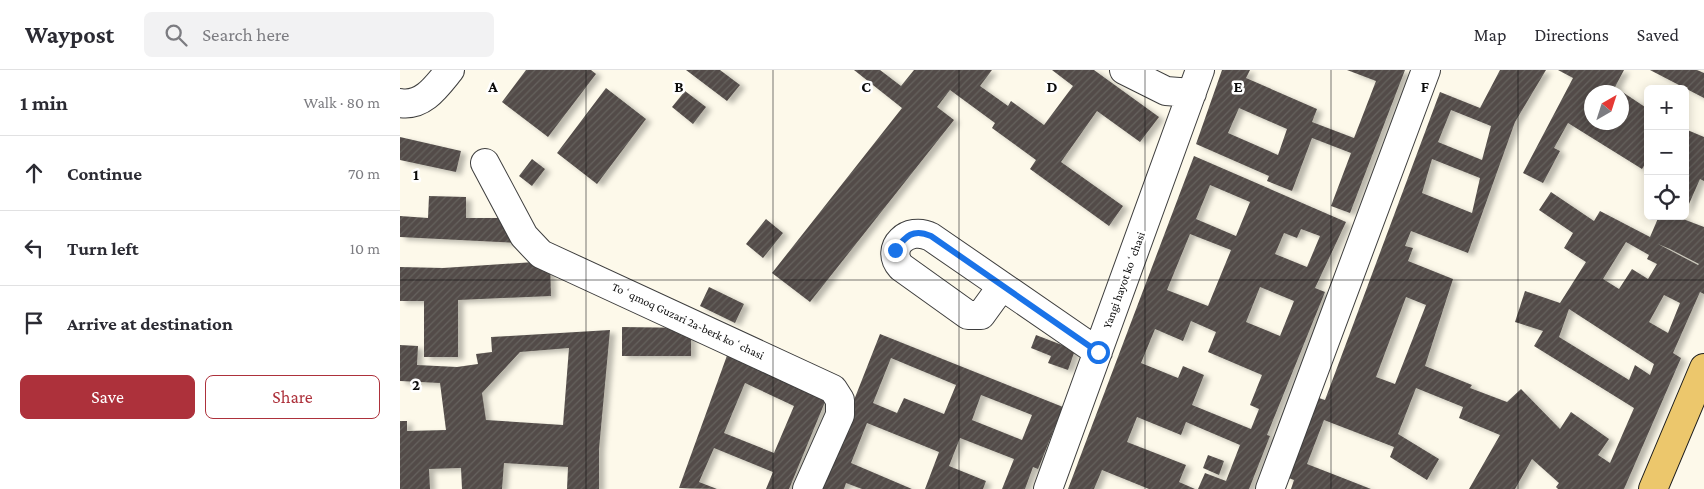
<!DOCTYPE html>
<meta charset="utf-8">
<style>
:root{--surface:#fff;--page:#f2f2f3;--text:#2b2b33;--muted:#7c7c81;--line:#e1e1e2;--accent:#ad313b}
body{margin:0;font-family:"Crimson Pro",serif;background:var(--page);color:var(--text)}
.controls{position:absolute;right:15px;top:15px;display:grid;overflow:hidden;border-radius:8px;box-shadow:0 2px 12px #0003}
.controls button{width:45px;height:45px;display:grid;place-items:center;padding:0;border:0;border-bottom:1px solid var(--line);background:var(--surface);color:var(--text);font:25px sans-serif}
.compass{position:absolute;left:1184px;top:15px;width:45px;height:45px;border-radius:50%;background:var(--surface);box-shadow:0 2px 12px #0003;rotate:39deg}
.stop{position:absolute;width:15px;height:15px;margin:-11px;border:4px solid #1a73e8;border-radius:50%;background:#fff}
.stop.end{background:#1a73e8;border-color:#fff;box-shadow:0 1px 5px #0008}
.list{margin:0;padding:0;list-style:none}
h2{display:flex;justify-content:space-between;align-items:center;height:65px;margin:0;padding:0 20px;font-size:21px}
h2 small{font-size:16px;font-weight:400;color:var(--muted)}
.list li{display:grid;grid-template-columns:32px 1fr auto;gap:15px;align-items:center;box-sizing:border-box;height:75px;padding:0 20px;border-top:1px solid var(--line)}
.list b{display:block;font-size:19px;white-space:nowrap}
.list em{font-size:16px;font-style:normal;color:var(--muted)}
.actions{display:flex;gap:10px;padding:15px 20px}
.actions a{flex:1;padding:11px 0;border:1px solid var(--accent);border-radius:8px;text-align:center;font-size:18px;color:var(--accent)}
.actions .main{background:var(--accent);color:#fff}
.icon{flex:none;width:28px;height:28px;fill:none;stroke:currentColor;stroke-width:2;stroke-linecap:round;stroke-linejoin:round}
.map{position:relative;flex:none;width:1304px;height:419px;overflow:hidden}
header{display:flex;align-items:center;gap:30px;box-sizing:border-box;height:70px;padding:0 25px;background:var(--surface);border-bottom:1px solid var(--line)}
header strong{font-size:24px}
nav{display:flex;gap:28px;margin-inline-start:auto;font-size:18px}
.search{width:350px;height:45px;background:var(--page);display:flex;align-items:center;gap:12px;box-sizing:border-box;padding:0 18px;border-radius:8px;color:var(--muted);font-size:19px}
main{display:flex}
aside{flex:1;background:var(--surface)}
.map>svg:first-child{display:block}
.building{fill:url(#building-hatch);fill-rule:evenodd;filter:url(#shadow)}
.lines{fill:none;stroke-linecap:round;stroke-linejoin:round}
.minor-casing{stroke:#3e3e3e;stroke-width:30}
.major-casing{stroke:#1c1c1c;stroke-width:30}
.minor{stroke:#fff;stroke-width:28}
.major{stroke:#ecc76c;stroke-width:28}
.route{stroke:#1a73e8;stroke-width:6}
.grid{fill:none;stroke:#0b0b0b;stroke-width:1;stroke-opacity:0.55}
.labels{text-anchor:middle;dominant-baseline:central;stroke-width:5;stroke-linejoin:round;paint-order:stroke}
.street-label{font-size:12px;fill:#0b0b0b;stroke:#fff}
.grid-label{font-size:16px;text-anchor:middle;font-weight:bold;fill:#0b0b0b;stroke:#fff;stroke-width:5;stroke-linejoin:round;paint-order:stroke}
</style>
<header>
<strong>Waypost</strong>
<div class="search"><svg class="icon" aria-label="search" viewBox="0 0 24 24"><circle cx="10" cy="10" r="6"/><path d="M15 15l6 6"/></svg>Search here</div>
<nav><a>Map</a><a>Directions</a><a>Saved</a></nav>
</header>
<main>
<aside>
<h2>1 min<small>Walk · 80 m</small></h2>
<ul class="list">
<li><svg class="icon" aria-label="ahead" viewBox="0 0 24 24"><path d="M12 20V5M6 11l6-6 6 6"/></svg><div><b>Continue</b></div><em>70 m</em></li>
<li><svg class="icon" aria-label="left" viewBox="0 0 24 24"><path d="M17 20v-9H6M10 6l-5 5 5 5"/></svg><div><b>Turn left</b></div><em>10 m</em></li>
<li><svg class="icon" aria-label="arrive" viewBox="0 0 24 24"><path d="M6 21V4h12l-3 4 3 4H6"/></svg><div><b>Arrive at destination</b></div></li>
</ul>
<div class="actions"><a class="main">Save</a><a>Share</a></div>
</aside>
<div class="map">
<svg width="1304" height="419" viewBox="0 0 1304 419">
<defs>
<pattern id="building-hatch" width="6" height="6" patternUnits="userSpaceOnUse" patternTransform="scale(1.25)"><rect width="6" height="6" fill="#524c48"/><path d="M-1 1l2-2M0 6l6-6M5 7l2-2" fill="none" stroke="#66615e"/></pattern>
<filter id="shadow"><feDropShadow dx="5.5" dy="3" stdDeviation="2.5" flood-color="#0004"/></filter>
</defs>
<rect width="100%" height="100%" fill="#fdf9ea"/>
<path class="building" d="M126,0H191L196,4L148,67L102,32Z
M286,0H320L340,15L327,31Z
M454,0H480L501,16L514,0H592L580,16L608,36L611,31L644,55L673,16L652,0H694L759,47L740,72L697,41L661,92L723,136L709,156L630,99L636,90L592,58L595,53L550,20L537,37L554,50L410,232L372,203L502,38Z
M822,0H850L846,8L917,39L912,52L954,68L976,11L947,0H1005L950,143L931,136L951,83L912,68L892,121L867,111L869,106L796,74ZM839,38L887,59L878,85L828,63Z
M1100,0H1146L1115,52L1068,183L1011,161L1005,176L1013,178L1008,191L1053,209L1025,296L1072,315L1070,318L1107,332L1121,319L1160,359L1171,342L1209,369L1198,385L1210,393L1234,338L1134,276L1143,261L1115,252L1125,221L1160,233L1186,192L1164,178L1173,163L1139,140L1151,122L1194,151L1200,141L1250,167L1259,146H1284L1283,149L1304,157V224L1300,222L1273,283L1281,288L1224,419H1158L1156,417L1159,413L1132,389L1115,419H1069L1100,365L1059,348L1063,337L1016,318L998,364L1039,389L1027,410L990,387L994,377L924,350L907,394L971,419H891L894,410L886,407L916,327L925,330L1040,22L1080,38ZM1051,40L1091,56L1082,90L1038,72ZM1032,89L1080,108L1072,143L1022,123ZM1226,172L1249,185L1247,189L1257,194L1248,209L1232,199L1219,219L1203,209ZM1258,174L1270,179L1299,194L1298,195ZM1264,225L1280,233L1268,263L1249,252ZM1006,227L1026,235L995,314L976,307ZM1169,239L1254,294L1250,305L1235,295L1229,310L1159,267Z
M1158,0H1224L1215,17L1248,39V89L1242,99L1168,53L1154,78L1160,81L1143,113L1123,103L1173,8ZM1192,22H1222V52H1192Z
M1250,0H1297L1304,3V28Z
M206,18L246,49L197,114L157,83Z
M285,21L306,37L293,54L272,37Z
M1285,59L1304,67V111L1300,109L1285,143Z
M0,67L61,81L56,102L0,90Z
M794,86L946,152L915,218L925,222L867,365L870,366L849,419H798L805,403L826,411L840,375L786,352L781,365L737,347L727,372L786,395L779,412L795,419H749L702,400L694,419H668ZM810,115L850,132L836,166L796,149ZM901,159L920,166L907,197L875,184L884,163L897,168ZM790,164L831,180L808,236L767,220ZM860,217L894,231L880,266L846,252ZM791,251L816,262L808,282L862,305L850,335L859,339L851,359L792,335L804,305L783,296L778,308L741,293L755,259L783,271Z
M132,89L145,99L132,116L119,106Z
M29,126L66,127V148H107L119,173L0,167V146L28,148Z
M366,149L383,163L363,188L346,174Z
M150,191L151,226L58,230V287H24V231H0V197L43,198Z
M309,217L344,234L335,253L300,236Z
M222,257L291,258V286H222Z
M210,260L199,379V419H167L168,397L104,393L102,419H62L61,398L29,399L30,419H0V351H7V361L46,360L40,313L0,311V275L18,276L17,295L57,297L78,294L76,284L92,282L91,267ZM169,278L163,355L86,350L82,323L120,282Z
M480,264L663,337L638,399L633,397L625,419H602L614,389L560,368L549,396L586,411L583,419H525L539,382L467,353L451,393L512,419H462L446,413L444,419H419ZM491,288L556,315L544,344L504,328L497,343L473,333ZM581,325L632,345L622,370L572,350Z
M636,265L675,280L668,300L648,293L651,286L631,278Z
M329,280L427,327L389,419H366L373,402L314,378L299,412L317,419L279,418ZM345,313L394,336L374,383L324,363Z
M808,385L824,391L819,405L803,398Z"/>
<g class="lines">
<g class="minor-casing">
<path id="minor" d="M724,0L766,21L792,23
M0,33C23,37 37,16 50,0
M85,93L124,166L141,184L433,319L440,330V345L407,419
M602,216L581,245H568L501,197C484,178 508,155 531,167L698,282
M648,419L800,0
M870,419L1026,0"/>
</g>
<g class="major-casing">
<path id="major" d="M1253,419L1304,298"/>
</g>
<use href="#minor" class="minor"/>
<use href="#major" class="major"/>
</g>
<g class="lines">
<path class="route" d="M495,180C506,166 513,158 531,166L698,282"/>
</g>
<path class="grid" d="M186,0V419M373,0V419M559,0V419M745,0V419M931,0V419M1118,0V419M0,210H1304"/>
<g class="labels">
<g class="street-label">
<text transform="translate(724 210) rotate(-70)">Yangi hayot koʻchasi</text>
<text transform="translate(288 251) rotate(25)">Toʻqmoq Guzari 2a-berk koʻchasi</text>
</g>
</g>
<g class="grid-label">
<text x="93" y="22">A</text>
<text x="279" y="22">B</text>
<text x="466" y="22">C</text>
<text x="652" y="22">D</text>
<text x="838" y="22">E</text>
<text x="1025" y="22">F</text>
<text x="16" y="110">1</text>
<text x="16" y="320">2</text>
</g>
</svg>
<div class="controls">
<button>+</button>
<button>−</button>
<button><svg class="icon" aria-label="locate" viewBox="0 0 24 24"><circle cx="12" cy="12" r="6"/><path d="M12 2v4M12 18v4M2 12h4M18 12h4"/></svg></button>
</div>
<svg class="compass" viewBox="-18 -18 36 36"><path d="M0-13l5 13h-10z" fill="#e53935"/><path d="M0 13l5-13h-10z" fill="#7c7c81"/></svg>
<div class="stop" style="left:698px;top:282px"></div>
<div class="stop end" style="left:495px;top:180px"></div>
</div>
</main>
